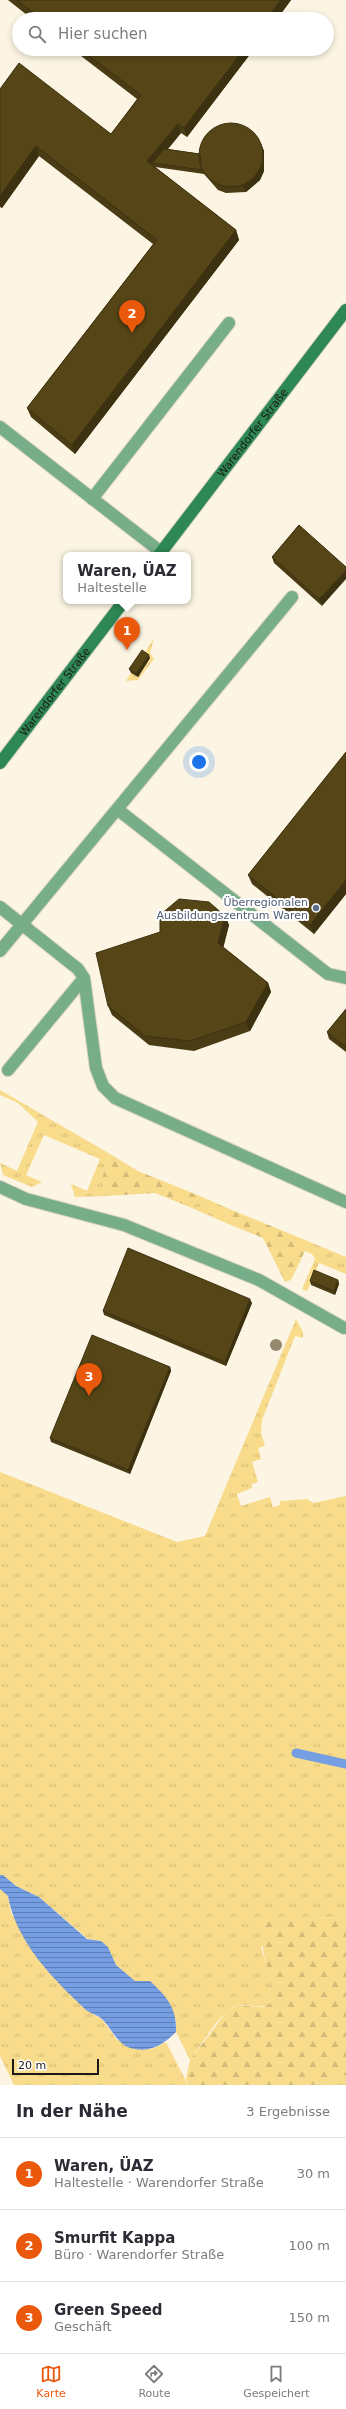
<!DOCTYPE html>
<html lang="de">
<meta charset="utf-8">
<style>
:root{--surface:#fff;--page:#f2f2f3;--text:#2b2b33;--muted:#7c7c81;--line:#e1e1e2;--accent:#ea580c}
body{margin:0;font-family:"DejaVu Sans",sans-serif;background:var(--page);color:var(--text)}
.scale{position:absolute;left:12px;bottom:10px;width:87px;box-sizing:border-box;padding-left:4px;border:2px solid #1b1913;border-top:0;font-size:11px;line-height:14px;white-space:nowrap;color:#1b1913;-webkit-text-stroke:3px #fff;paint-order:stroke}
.you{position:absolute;left:199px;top:762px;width:14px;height:14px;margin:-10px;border:3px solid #fff;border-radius:50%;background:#1a73e8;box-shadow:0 0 0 6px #1a73e833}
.badge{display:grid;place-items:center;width:26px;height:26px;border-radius:50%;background:var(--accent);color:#fff;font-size:13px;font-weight:700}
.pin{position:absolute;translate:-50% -33px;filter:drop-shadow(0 1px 2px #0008)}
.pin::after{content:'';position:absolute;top:21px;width:14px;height:12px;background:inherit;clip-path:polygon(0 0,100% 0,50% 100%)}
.popup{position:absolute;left:63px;top:552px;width:128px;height:52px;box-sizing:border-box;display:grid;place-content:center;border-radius:8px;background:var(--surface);filter:drop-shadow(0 1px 3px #0005);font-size:13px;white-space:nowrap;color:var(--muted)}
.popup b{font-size:15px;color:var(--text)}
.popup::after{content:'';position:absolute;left:50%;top:100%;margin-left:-8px;border:8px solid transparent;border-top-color:var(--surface)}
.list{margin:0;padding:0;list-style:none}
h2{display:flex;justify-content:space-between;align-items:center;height:52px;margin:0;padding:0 16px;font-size:17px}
h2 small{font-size:13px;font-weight:400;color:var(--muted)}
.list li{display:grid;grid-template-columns:26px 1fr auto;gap:12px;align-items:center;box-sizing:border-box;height:72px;padding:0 16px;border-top:1px solid var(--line)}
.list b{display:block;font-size:15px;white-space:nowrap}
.list p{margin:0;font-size:13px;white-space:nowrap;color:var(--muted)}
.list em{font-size:13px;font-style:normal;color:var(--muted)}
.icon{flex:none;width:22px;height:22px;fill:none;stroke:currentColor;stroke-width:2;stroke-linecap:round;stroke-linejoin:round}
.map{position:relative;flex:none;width:346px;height:2085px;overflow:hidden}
.search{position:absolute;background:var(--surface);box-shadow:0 2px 6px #0003;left:12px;right:12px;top:12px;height:44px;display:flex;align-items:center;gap:10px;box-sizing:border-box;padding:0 14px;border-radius:22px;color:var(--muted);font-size:15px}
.sheet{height:268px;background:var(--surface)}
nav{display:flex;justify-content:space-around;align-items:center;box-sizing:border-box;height:56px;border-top:1px solid var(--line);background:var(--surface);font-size:11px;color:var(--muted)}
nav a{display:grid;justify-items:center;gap:2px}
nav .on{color:var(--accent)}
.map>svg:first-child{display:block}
.grass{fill:url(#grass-tufts)}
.forest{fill:url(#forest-firs)}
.water{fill:url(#water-rules)}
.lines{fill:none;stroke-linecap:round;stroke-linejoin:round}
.stream{stroke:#759ee3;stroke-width:9}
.lane-casing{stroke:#d8d2c2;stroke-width:14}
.secondary-casing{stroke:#d8d2c2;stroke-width:14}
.lane{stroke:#77ad89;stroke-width:12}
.secondary{stroke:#2d8855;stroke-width:12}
.tree{fill:#94896c}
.wall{fill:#4a3c14}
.shaded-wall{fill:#3c3110}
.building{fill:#564617;stroke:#3c3110}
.service-dot{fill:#5c6f8a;stroke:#fff;stroke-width:1.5}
.labels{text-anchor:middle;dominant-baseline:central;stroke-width:4;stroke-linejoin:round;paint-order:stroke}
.street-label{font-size:11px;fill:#1b1913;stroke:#fff}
.service-label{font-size:11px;fill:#4e5e75;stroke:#fff;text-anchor:end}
</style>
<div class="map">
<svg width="346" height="2085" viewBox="0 0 346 2085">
<defs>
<pattern id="grass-tufts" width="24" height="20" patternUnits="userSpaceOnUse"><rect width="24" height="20" fill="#f8db8b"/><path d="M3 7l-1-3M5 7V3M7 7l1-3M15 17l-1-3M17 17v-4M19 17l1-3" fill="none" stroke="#d4bb77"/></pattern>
<pattern id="forest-firs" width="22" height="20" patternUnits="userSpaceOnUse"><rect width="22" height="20" fill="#f8db8b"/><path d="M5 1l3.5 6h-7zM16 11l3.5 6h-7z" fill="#d4bb77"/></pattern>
<pattern id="water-rules" width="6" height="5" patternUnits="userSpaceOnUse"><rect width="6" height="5" fill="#759ee3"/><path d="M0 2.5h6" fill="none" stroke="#5f80b7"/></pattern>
</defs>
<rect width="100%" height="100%" fill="#fcf5e3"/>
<path class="grass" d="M154,638L150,653L154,659L138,680L126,681L131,673L138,677L150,659L144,654Z
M0,1090L110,1154C102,1169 101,1181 106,1196L75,1197L71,1184L87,1191L100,1159L44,1135L26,1175L42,1182L32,1187L3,1175L0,1163L17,1171L38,1122L18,1103L0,1095Z
M200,1196L227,1208L226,1223L192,1208Z
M305,1240L346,1257V1274L319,1263L307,1291L302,1289L315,1259L312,1254L305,1251Z
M296,1319L303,1332V1338L295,1336L262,1420L261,1433L265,1446L258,1448L261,1459L252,1462L258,1482L252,1484V1488L237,1494L241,1506L270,1497L273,1507L280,1505V1501L307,1499L313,1503L346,1496V1918L310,1917L261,1947C266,1965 274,1985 270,2004C259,2009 250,2004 239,2005C223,2007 200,2047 190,2060L176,2032V2020L150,1981H135L116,1965L108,1947L101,1941L88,1939L39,1897L16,1886L3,1875H0V1472L177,1542L205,1536Z
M0,1889L8,1896L11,1913L89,2012L102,2019L117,2040L152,2049L166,2042L188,2085H14L0,2056Z
M346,2075V2085H316Z"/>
<path class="forest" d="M110,1154L138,1171L200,1196L192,1208L155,1193L106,1196C101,1181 102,1169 110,1154Z
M227,1208L305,1240V1251L291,1280L285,1282L263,1238L226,1223Z
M310,1917L346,1918V2075L316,2085H188L186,2079L190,2060L227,2011L238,2005L263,2007L270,2004C276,1975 254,1950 266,1922Z"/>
<path class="water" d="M0,1875H3L16,1886L39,1897L87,1939L101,1941L108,1947L116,1965L135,1981H150C167,1997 177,2008 176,2032C164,2044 152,2052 135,2049C118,2047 113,2030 102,2019C98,2015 91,2014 86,2010C53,1979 16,1942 8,1896L0,1889Z"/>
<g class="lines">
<path class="stream" d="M296,1753L346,1764"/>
<g class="lane-casing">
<path id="lane" d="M0,427L161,552
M92,499L229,323
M117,809L328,974L346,978
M0,907L78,969L84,978L96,1068L103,1086L115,1098L346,1202
M0,951L292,597
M8,1070L84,978
M0,1187L26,1199L124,1225L259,1280L344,1328"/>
</g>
<g class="secondary-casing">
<g id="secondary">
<path id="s1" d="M159,555L346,310"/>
<path id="s2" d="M0,763L124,601"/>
</g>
</g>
<use href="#lane" class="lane"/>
<use href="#secondary" class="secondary"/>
</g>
<circle class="tree" cx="276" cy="1345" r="6"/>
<path class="wall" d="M8,0H291L277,19H32Z
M72,49H254L187,137L181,133L168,149L200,154L261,144L264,151V171L260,180L246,192L226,193L218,190L204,174L155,167L236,230L239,240L75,454L31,417L27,408L153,244L39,156L2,208L0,207V89L111,134L137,99Z
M299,525L322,606L274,563L272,557Z
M150,658L138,677L131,673L129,669Z
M346,752V894L314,934L252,884L248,875Z
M225,916L229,925L223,947L268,983L271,992L250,1031L194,1051L149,1045L112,1015L108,1006Z
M346,1009V1052L329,1039L327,1032Z
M338,1280L339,1284L335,1295L311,1285L310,1281Z
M252,1303L226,1366L104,1315L103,1311Z
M170,1367L171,1371L130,1474L51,1442L50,1438Z"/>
<path class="shaded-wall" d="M281,0H291L277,19H266Z
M244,49H254L187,137L184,128Z
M178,124L181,133L156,163H152L153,167L147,161Z
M261,144L264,151V171L260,180L246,192L243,185Z
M36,146L39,156L2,208L0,204V196Z
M236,230L239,240L75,454L72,445Z
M346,570V579L322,606L319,599Z
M149,655L150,658L138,677L136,674Z
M346,880V894L314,934L310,925Z
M225,916L229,925L222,953L218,943Z
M268,983L271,992L250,1031L246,1022Z
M338,1280L339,1284L335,1295L334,1291Z
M250,1299L252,1303L226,1366L225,1362Z
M170,1367L171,1371L130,1474L128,1470Z"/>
<path class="building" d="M17,0H281L266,19H41Z
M80,49H244L184,128L178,124L147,161L236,230L72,445L27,408L157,240L36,146L0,196V89L19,63L111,134L141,95Z
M199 155a32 32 0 1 1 64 0a32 32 0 1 1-64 0Z
M164,149L200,154L201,167L202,170L152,163Z
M299,525L346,567V570L319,599L272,557Z
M142,650L149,655L136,674L129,669Z
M346,752V880L310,925L248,875Z
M179,899L209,902L225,916L218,943L268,983L246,1022L190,1041L145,1036L108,1006L96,953L160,932V915Z
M346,1009V1047L327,1032Z
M128,1248L250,1299L225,1362L103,1311Z
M314,1270L338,1280L334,1291L310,1281Z
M92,1335L170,1367L128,1470L50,1438Z"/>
<circle class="service-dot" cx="316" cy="908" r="4"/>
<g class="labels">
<g class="street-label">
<text stroke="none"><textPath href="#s1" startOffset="154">Warendorfer Straße</textPath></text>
<text stroke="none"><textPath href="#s2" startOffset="90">Warendorfer Straße</textPath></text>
</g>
<g class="service-label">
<text x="308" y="902">Überregionalen<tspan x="308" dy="13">Ausbildungszentrum Waren</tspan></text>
</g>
</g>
</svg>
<div class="scale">20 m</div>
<div class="you"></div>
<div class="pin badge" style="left:127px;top:650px">1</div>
<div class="popup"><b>Waren, ÜAZ</b>Haltestelle</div>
<div class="pin badge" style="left:132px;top:333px">2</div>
<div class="pin badge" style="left:89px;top:1396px">3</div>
<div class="search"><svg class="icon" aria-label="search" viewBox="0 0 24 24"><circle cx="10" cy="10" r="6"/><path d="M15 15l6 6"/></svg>Hier suchen</div>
</div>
<section class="sheet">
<h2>In der Nähe<small>3 Ergebnisse</small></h2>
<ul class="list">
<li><span class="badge">1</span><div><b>Waren, ÜAZ</b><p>Haltestelle · Warendorfer Straße</p></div><em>30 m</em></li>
<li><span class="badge">2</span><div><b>Smurfit Kappa</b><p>Büro · Warendorfer Straße</p></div><em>100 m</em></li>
<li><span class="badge">3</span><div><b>Green Speed</b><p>Geschäft</p></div><em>150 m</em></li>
</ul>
</section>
<nav>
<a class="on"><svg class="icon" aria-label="map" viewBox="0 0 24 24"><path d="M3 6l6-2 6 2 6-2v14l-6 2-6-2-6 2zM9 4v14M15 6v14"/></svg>Karte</a>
<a><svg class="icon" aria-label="directions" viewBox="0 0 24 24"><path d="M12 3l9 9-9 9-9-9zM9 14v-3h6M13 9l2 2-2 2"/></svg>Route</a>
<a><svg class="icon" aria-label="saved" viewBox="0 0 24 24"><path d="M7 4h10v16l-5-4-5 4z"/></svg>Gespeichert</a>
</nav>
